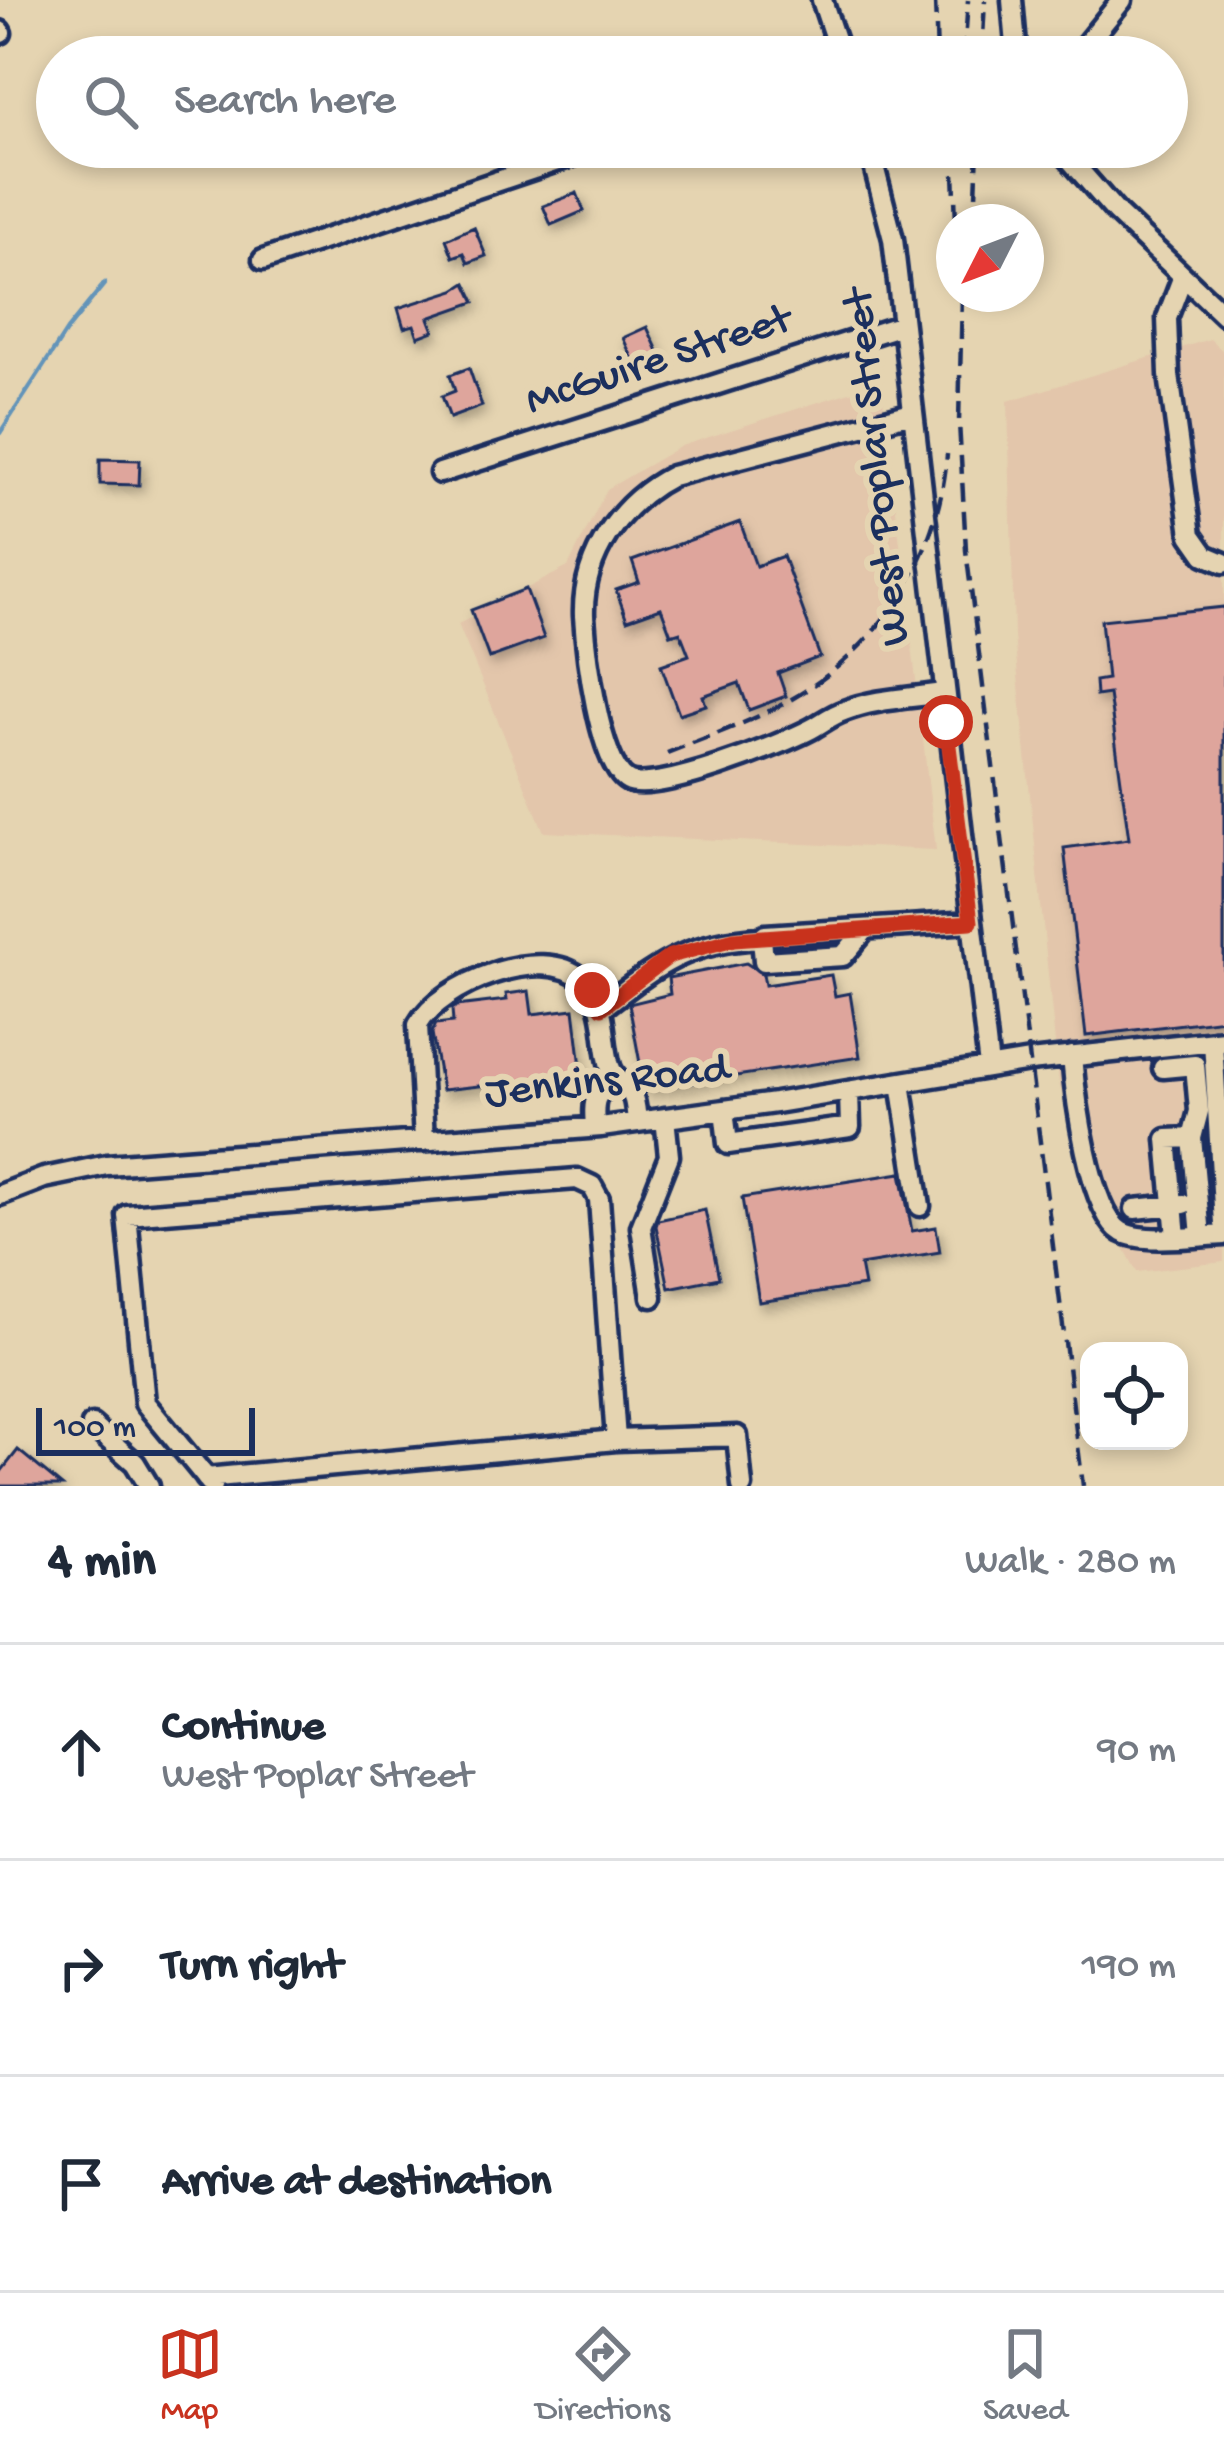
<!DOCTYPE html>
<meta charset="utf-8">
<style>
:root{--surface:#fff;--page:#f6f6f7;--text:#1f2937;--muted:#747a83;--line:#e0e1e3;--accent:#c8321e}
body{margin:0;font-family:"Gochi Hand",sans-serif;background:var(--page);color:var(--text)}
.controls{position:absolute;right:36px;bottom:36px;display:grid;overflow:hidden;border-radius:24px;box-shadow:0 6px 18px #0003}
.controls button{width:108px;height:108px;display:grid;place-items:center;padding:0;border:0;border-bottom:3px solid var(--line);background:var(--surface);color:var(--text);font:60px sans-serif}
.compass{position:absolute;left:936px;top:204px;width:108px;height:108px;border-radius:50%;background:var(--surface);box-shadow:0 6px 18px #0003;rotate:228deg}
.scale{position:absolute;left:36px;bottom:30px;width:219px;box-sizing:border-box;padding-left:12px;border:6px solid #1b2f5e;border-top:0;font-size:33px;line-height:42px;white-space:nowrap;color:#1b2f5e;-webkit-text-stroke:9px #e5d4b1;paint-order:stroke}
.stop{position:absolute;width:36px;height:36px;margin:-27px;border:9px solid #c8321e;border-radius:50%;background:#fff}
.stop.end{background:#c8321e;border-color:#fff;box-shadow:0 3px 12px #0008}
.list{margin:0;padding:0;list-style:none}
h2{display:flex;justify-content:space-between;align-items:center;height:156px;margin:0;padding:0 48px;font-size:51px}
h2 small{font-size:39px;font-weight:400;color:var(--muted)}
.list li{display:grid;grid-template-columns:78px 1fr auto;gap:36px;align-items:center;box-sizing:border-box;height:216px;padding:0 48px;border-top:3px solid var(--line)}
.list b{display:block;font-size:45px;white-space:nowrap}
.list p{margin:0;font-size:39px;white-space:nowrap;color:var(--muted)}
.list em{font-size:39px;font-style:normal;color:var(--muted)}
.icon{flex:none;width:66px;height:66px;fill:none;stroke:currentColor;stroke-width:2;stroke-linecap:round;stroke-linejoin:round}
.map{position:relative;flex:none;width:1224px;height:1486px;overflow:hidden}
.search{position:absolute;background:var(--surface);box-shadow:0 6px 18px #0003;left:36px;right:36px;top:36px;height:132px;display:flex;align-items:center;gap:30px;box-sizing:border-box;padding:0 42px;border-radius:66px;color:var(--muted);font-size:45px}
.sheet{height:804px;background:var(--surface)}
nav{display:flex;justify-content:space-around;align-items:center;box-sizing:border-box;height:168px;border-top:3px solid var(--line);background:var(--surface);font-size:33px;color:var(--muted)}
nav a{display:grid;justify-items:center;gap:6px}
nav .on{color:var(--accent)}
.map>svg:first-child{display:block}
.built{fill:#e3c6ab}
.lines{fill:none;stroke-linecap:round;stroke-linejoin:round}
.stream{stroke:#6494b9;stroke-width:4.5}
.building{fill:#dea59c;stroke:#1b2f5e;stroke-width:3;filter:url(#shadow)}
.minor-casing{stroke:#1b2f5e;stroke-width:27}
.minor{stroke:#e5d4b1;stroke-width:18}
.rail{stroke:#1b2f5e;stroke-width:4.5;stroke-dasharray:18 9;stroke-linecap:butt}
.route{stroke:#c8321e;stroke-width:15}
.labels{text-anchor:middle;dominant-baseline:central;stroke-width:12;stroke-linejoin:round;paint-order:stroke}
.street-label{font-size:45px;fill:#1b2f5e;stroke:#e5d4b1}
</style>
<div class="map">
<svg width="1224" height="1486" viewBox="0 0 1224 1486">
<defs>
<filter id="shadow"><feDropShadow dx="3.5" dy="6" stdDeviation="6" flood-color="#0004"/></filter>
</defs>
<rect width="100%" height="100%" fill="#e5d4b1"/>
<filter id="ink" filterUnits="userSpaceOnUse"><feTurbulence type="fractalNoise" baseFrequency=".00833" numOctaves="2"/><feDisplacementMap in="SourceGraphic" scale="24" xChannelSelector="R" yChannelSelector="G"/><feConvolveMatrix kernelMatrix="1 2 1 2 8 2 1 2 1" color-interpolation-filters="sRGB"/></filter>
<g filter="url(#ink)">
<path class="built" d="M1210,339L1224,352V1262L1137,1272L1085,1174L1059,1083L1014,636L1008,401Z
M881,382L936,850L544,832L458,624L568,567L607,489L681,446Z"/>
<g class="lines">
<path class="stream" d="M0,433L67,330L105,283"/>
</g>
<path class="building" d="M577,193L584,211L551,225L543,206Z
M474,227L486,256L468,263L464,253L453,257L446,239Z
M466,283L475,302L429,318L434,331L418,337L414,325L404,328L398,308L455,290Z
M647,327L659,353L635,364L623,338Z
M469,368L482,406L450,418L442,396L455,391L450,375Z
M100,459L140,460L139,485L100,484Z
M740,522L756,566L783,556L820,657L778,673L786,696L749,710L739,683L703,696L706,705L679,714L661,665L689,655L680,632L671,635L661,608L627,620L616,590L639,582L632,561Z
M526,589L544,638L489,658L471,610Z
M1224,607V1019L1086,1036L1064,848L1129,839L1109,694L1096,696L1095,681L1107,679L1101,620Z
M746,963L763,974L765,985L831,975L835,996L850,993L860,1057L645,1090L629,1004L670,994L668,978Z
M529,991L532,1014L574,1009L582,1075L442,1090L432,1033L436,1024L453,1022L452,1009L457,1006L507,1000L506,994Z
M901,1173L912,1231L936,1227L940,1252L860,1265L864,1286L759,1302L742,1198Z
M705,1210L719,1278L669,1288L656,1226L658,1220Z
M18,1450L62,1486H0V1473Z"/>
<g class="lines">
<g class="minor-casing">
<path id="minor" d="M822,0L841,57
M1012,0L1017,57
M0,31L1,33
M1076,57L1122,0
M869,147L893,239L989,1067
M1059,147L1116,212L1224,315
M263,260L599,147
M1183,276L1167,318L1169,375L1191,535L1205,555L1224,563
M912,413L672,476C621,502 582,556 584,616C586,649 599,766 628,781C654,795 783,744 811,729C822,723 832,715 844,711C874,699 911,698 943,693
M440,473L902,325
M866,929L843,956L764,961L762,938L765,935L971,922
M602,1008C657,965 689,941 762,938
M1213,1041L1224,1224
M1072,1056C1075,1093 1089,1213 1122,1232C1144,1244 1199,1236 1224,1235
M1163,1068L1195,1065L1199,1111L1192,1138L1201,1236
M901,1083L920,1206
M724,1110L728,1144L850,1127L849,1092
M595,1127C593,1101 593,1087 623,1086
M424,1141L418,1025C441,984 542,943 582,979C609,1003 601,1035 610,1066C613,1078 626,1084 632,1095C636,1102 636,1114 637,1122
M0,1195L44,1178L107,1165L601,1127L775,1103L1030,1061L1224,1040
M1135,1209L1184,1204
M1176,1237L1167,1139L1192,1138
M652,1297L641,1227L669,1156L665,1118
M92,1425L135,1463L149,1486
M206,1478L616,1440
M213,1486L145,1403L127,1215L577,1179L592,1186L599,1199L616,1440L737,1436L742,1486"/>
</g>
<use href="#minor" class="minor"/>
<path class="rail" d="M935,0L937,57
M964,57L968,0
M982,57L985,0
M953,147L956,222
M975,222L978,147
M962,294L959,422L966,550L1083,1486
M667,753C704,738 743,725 779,706C874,657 939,561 947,454"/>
</g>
</g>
<g class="lines" filter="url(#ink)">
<path class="route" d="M592,990L602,1008L670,956L734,939L971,922L946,722"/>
</g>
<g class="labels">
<g class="street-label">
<text transform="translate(659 362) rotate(-18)">McGuire Street</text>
<text transform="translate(879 467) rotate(-96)">West Poplar Street</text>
<text transform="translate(607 1083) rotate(-6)">Jenkins Road</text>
</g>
</g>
</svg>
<div class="controls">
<button><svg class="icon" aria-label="locate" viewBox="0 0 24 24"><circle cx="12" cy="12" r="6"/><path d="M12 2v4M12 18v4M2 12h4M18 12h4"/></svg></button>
</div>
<svg class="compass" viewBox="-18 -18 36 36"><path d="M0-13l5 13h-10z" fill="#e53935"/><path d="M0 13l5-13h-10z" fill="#747a83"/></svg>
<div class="scale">100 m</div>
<div class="stop" style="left:946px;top:722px"></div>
<div class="stop end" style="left:592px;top:990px"></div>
<div class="search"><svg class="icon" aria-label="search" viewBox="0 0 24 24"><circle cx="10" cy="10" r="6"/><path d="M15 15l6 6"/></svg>Search here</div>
</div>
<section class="sheet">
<h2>4 min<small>Walk · 280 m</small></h2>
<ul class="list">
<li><svg class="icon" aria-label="ahead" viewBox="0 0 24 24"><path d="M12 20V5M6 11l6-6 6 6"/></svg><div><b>Continue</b><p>West Poplar Street</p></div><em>90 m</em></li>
<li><svg class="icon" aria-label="right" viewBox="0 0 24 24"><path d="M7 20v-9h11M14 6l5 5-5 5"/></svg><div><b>Turn right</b></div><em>190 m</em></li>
<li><svg class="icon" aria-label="arrive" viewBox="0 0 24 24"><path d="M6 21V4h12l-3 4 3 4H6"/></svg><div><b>Arrive at destination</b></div></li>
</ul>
</section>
<nav>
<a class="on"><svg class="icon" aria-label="map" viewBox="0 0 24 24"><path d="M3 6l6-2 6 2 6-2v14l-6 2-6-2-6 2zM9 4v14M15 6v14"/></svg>Map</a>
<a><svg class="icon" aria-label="directions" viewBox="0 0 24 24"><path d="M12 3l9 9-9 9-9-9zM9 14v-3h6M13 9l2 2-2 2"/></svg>Directions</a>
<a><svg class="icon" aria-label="saved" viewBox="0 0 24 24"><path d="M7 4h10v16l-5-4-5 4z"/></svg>Saved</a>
</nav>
